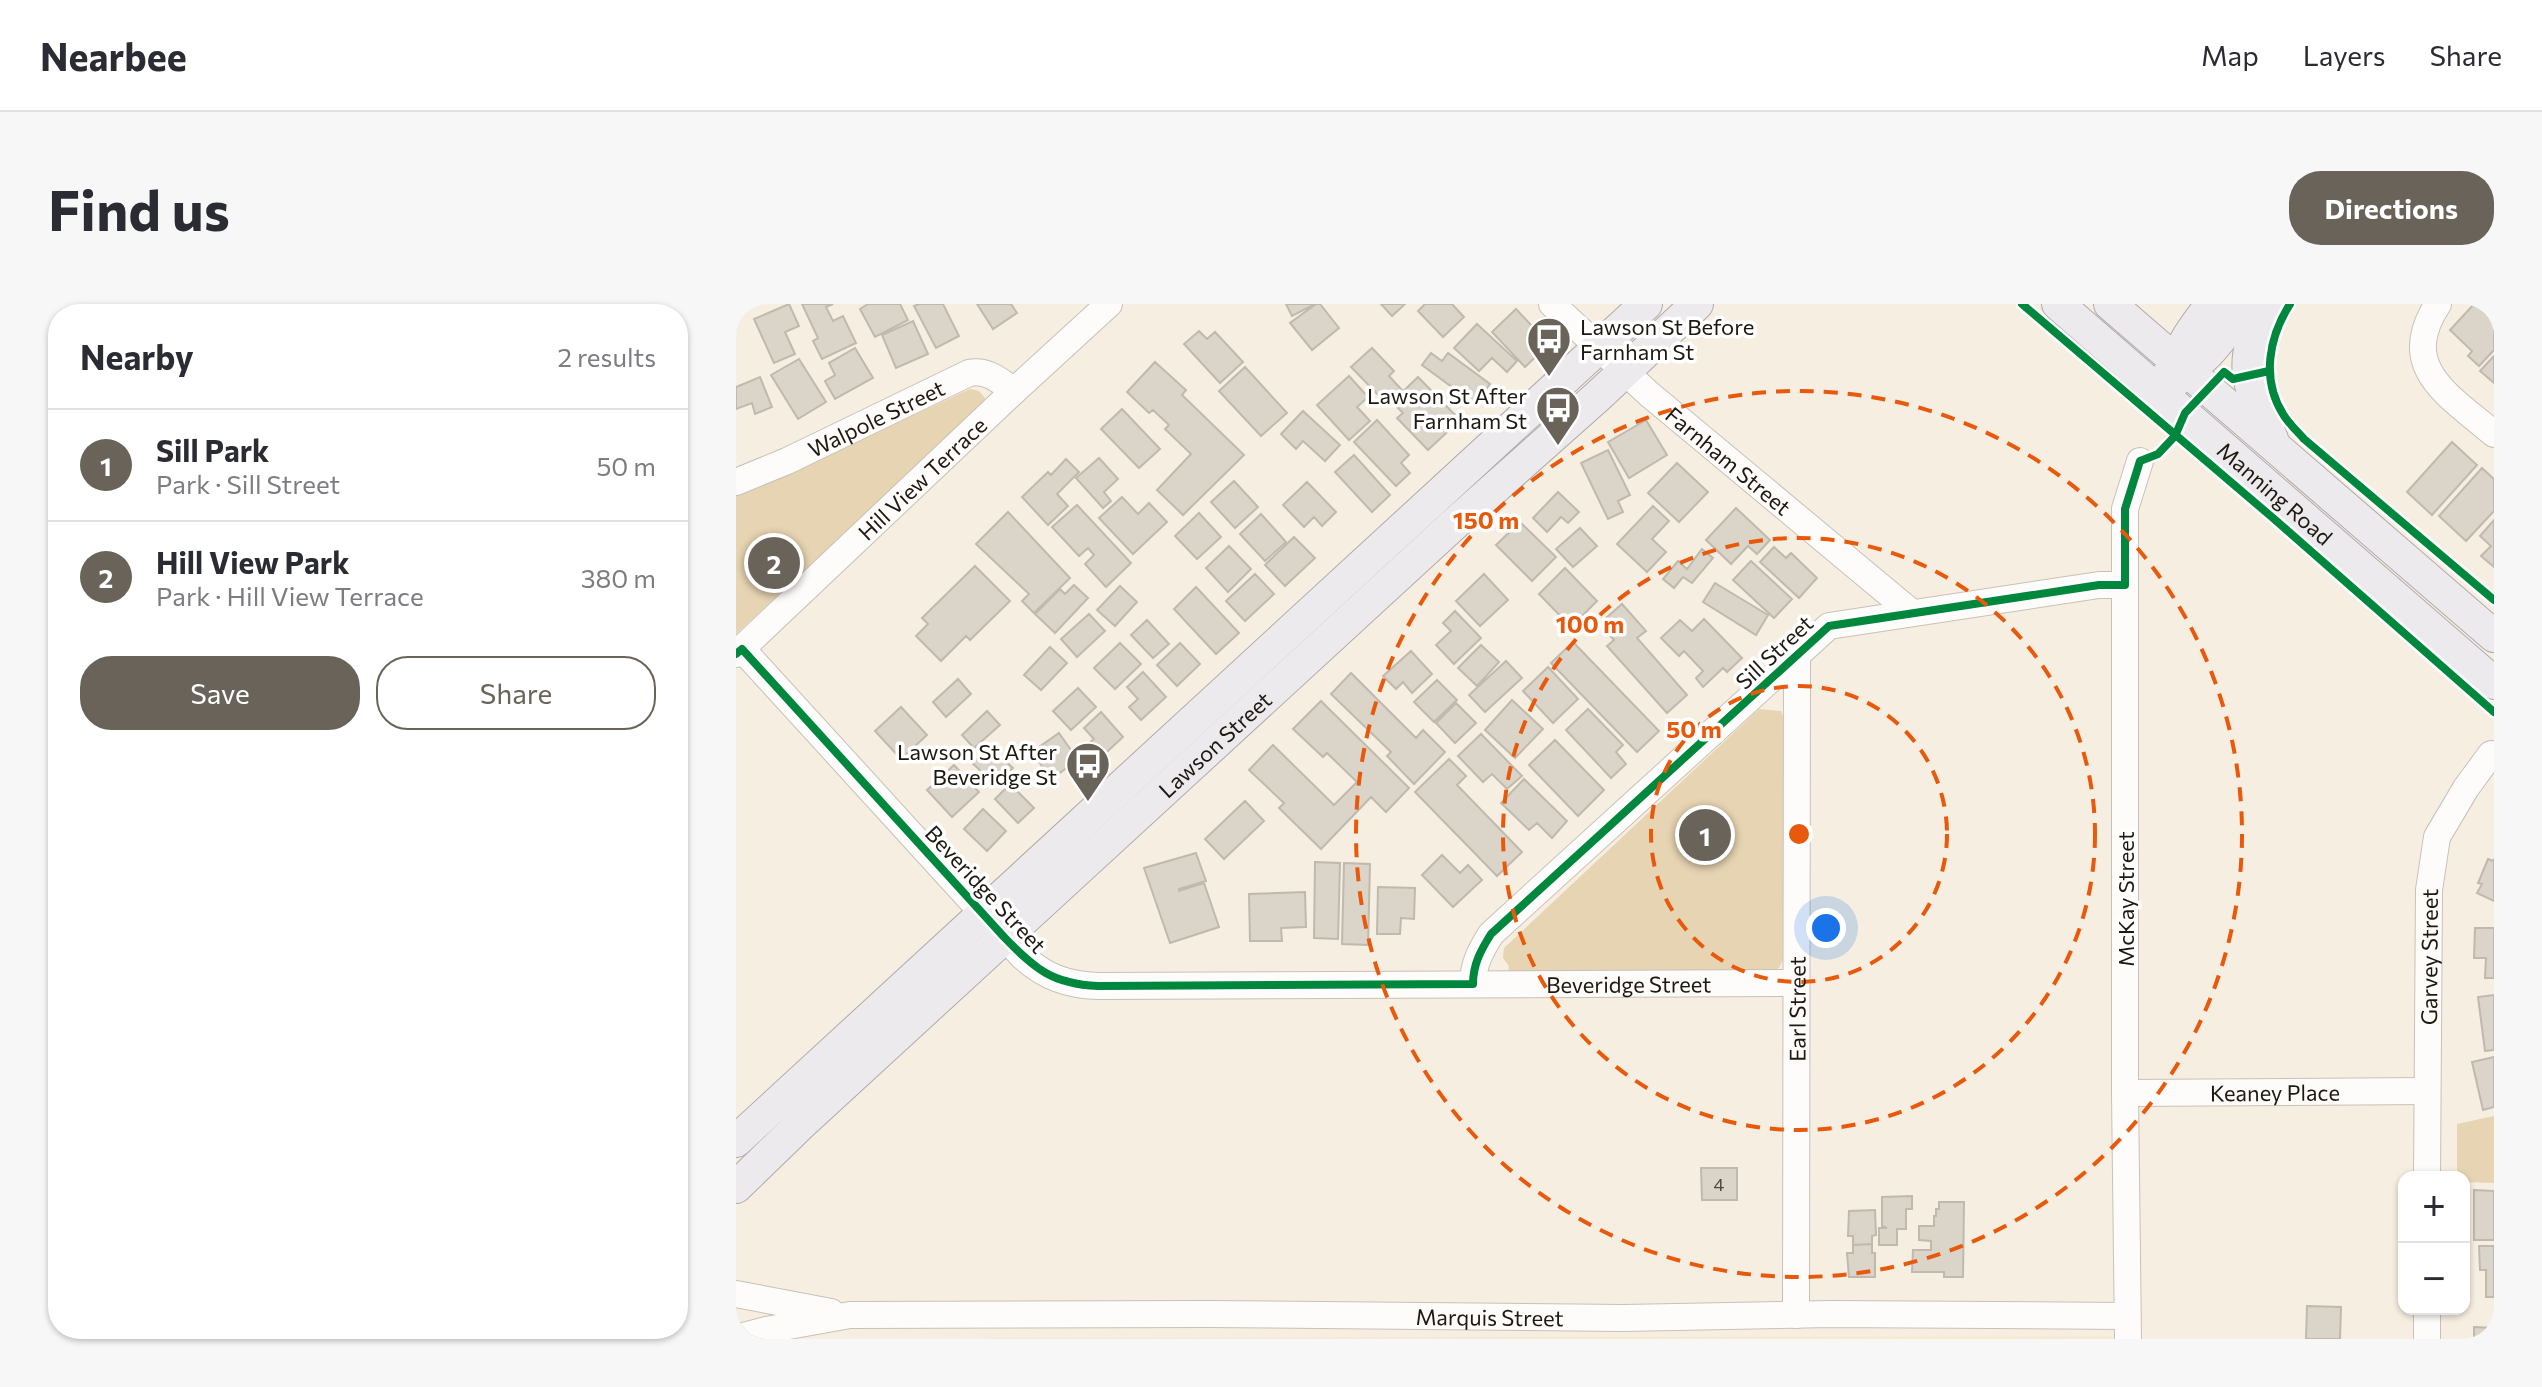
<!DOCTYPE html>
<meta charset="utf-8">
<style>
:root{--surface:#fff;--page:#f7f7f7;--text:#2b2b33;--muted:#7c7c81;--line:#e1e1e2;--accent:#696359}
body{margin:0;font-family:Commissioner,sans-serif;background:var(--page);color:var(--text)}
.controls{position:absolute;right:24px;bottom:24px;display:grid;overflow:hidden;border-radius:16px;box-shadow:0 2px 6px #0004}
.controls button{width:72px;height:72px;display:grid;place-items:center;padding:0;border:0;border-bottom:2px solid var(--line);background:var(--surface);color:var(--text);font:40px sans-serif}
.you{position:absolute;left:1090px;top:624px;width:28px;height:28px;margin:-20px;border:6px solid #fff;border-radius:50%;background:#1a73e8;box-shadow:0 0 0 12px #1a73e833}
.badge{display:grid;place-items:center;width:52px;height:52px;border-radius:50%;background:var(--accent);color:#fff;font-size:26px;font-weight:700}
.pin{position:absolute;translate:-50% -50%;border:4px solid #fff;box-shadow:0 2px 8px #0006}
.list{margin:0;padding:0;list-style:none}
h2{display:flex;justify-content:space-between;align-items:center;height:104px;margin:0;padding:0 32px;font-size:34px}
h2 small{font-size:26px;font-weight:400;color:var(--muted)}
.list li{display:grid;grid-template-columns:52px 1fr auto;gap:24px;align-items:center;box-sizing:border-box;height:112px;padding:0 32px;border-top:2px solid var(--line)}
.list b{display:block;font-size:30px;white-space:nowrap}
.list p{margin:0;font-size:26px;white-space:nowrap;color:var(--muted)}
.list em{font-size:26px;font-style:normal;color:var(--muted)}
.actions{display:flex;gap:16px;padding:24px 32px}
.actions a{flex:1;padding:18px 0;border:2px solid var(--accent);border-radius:32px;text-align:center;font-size:28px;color:var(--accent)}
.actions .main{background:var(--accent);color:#fff}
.map{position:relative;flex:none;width:1758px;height:1035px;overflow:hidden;border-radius:32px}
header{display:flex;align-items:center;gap:48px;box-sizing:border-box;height:112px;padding:0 40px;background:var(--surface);border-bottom:2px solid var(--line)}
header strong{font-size:38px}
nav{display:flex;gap:44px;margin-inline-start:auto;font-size:28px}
.intro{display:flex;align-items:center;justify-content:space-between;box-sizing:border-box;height:192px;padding:0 48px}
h1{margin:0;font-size:56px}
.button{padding:20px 36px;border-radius:32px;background:var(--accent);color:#fff;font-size:28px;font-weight:700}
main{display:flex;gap:48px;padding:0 48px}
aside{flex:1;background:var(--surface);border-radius:32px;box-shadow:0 2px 6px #0004}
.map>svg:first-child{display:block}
.built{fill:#f7ead3}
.green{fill:#e7d4b3}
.building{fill:#dad4c9;stroke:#bfb9ae;stroke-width:2}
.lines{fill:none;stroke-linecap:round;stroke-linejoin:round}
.minor-casing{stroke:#c8c1b7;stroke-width:28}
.major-casing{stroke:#b0aaab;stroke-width:34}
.minor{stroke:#fefcfa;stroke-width:26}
.major{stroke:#edeaed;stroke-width:32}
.cycleway-casing{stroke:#fff;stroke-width:13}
.cycleway{stroke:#00873e;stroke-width:8}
.ring{fill:none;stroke:#e8590c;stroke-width:4;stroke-dasharray:14 10}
.labels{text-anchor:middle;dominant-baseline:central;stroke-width:7;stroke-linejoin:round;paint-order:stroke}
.number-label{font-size:18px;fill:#4e4940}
.poi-label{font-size:22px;fill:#1d1810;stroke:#fff;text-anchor:end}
.street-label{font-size:22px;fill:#1d1810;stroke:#fff}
.centre{fill:#e8590c;stroke:#fff;stroke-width:4}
.ring-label{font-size:24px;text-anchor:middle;font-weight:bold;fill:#e8590c;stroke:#fff;stroke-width:7;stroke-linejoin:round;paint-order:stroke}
</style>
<header>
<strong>Nearbee</strong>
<nav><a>Map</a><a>Layers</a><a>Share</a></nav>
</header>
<div class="intro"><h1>Find us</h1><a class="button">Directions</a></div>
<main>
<aside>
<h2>Nearby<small>2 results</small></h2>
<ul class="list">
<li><span class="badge">1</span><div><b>Sill Park</b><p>Park · Sill Street</p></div><em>50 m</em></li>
<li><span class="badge">2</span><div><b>Hill View Park</b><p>Park · Hill View Terrace</p></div><em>380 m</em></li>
</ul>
<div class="actions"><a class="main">Save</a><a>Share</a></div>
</aside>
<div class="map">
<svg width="1758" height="1035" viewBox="0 0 1758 1035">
<rect width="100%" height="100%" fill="#f6eee0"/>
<path class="built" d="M1376,1032V1035H254V1034Z"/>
<path class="green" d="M234,85L243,87L249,94L246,103L0,330V188L36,177Z
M1023,405L1045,407L1049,418L1051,648L1043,664L1028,672L772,668L773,662L767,654L768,644Z
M1758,812V879L1728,878V873H1721V820Z"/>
<path class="building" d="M53,0L63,22L49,28L59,50L38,59L18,15Z
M66,0H97L90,3L97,17L107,12L120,39L86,55L77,37L82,34Z
M132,0H164L172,16L139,33L124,5Z
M183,0H207L223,32L200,44L178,2Z
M241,0H275L281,9L257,25Z
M550,0H579L556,12Z
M580,0H584L603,24L576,46L554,19Z
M645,0H669L656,12Z
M689,0H716L728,13L707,33L682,7Z
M1738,0H1746L1758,11V46L1743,62L1732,52L1736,47L1714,26Z
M780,5L813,40L789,63L756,28Z
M177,17L192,50L160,64L146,31Z
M741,20L781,57L771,68L756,54L743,67L718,44Z
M463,27L471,35L479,28L507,58L484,79L448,40Z
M119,44L137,74L99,95L89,77L99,71L93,59Z
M636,44L658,67L653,72L666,86L651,100L615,63Z
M695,49L706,57L712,49L754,80L739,100L686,61Z
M1758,52V79L1744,67Z
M63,55L90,98L62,115L35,71Z
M419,58L450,86L446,91L508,151L447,211L421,186L455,150L429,125L433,121L417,106L413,109L391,88Z
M509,63L551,109L525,132L483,87Z
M613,72L632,93L621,103L634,117L613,136L581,101Z
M24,73L36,103L19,110L16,99L0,105V83Z
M682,73L724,116L692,146L661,114L667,109L656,98Z
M386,105L424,145L403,164L365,125Z
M567,107L604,141L589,157L567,137L560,145L545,130Z
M641,116L673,151L665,159L674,169L660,182L618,138Z
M910,116L931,151L893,174L872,138Z
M1716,138L1741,161L1696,211L1671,188Z
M872,146L894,191L882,197L887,208L872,215L845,159Z
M618,151L654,191L636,208L599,168Z
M363,154L382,175L368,188L375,197L367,204L340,174Z
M330,155L343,168L321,190L332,202L312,221L286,193L312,168L315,171Z
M941,159L972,188L943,218L912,189Z
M1746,164L1758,175V207L1730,237L1703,212Z
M498,177L522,203L499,224L475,198Z
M571,178L600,208L586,222L578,213L568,223L547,201Z
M822,188L843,208L832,219L825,213L811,228L797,214Z
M386,193L402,210L413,199L431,218L397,250L363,214Z
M341,201L395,259L370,283L349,260L358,251L352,244L343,252L316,223Z
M917,202L933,217L916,235L930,248L911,268L881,240Z
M1000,204L1034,236L1021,250L1012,242L995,260L970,236Z
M272,208L334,274L298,309L286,297L293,290L240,240Z
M463,209L485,233L461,255L439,232Z
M525,210L550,238L529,257L504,230Z
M1758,216V263L1745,252L1755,242L1744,232Z
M784,218L820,253L796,277L760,241Z
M844,224L861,242L837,263L820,245Z
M558,233L579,254L549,282L529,261Z
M493,242L515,265L492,288L470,264Z
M1038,243L1050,254L1055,249L1081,274L1063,294L1024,258Z
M966,245L977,254L956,279L947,273L938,284L927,275L942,257L951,265Z
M1015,257L1056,295L1038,314L997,276Z
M239,262L274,297L234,336L230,332L205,357L180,332L192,320L186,314Z
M829,264L861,297L835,323L803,290Z
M519,270L538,290L509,317L490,297Z
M748,270L772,296L744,322L720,297Z
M979,279L1032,311L1020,331L967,298Z
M338,281L352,294L319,329L299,310L324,285L329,290Z
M384,282L401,298L379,322L361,306Z
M460,283L503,329L480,350L438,305Z
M886,300L910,327L901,334L951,391L931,409L871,342L878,336L863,320Z
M719,307L745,334L718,360L700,341L715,327L707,319Z
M353,310L369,327L341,353L325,335Z
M968,315L1006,354L991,368L987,364L967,383L960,374L967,367L948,347L943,352L925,334L944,316L956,327Z
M411,316L433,340L417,354L395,331Z
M837,338L923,427L901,448L815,359Z
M384,339L405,360L379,385L358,364Z
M444,339L464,360L441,382L421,361Z
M745,341L763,358L741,382L722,364Z
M314,343L331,359L305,386L288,371Z
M675,347L696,370L676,389L667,378L660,385L647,372Z
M770,357L786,374L749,408L733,391Z
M812,363L842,395L817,419L787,387Z
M407,368L430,393L405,416L393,403L402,395L391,383Z
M615,369L680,434L687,426L709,448L678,480L651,452L655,448L595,390Z
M222,375L235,390L210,413L197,398Z
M701,376L721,396L698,418L678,398Z
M342,384L360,403L335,426L317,407Z
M776,396L807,425L779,454L749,426Z
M585,397L673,484L650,508L635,493L585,545L543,504L548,499L513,466L537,441L598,501L621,478L591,449L587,453L557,425Z
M720,399L740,419L719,439L700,419Z
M165,403L191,431L165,455L139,427Z
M852,405L887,441L880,448L890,460L875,474L830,426Z
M251,407L264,421L238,444L226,431Z
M365,408L387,433L360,458L347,444L358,435L348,424Z
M323,429L342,456L315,475L296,448Z
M745,430L786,472L771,485L756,470L747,478L722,452Z
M819,436L868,486L842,512L793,461Z
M253,442L277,464L261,481L237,460Z
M713,455L730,472L721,481L786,548L761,572L679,488Z
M218,461L243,488L216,513L191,486Z
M788,475L831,517L816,534L801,519L793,526L765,499Z
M274,480L298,504L282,519L259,495Z
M509,497L528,517L488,555L469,535Z
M247,505L270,527L251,547L228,525Z
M460,549L470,577L443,585V587L468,579L483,623L434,639L408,564Z
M706,551L724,569L732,561L746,576L717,603L686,571Z
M1752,555L1757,557L1758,555V597L1741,589L1746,580L1742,579Z
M579,558L604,559L602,635L578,634Z
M608,559L634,560L632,641L606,640Z
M642,583L679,584L678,615L665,614L664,630H641Z
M569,588L570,623L545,624L546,637H514L513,590Z
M1739,624H1758V674H1749L1750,654H1738Z
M1758,691V746L1749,747L1742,693Z
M1758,753V803L1747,806L1736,758Z
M965,864H1001V896H966Z
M1738,886L1758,887V936H1738Z
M1176,892V905H1170V925H1161V941H1143V924H1151L1146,922V893Z
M1203,898H1228L1227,973H1208V968H1176L1177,946H1195V937L1183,936V922H1198V912H1200V905H1203Z
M1139,906L1140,931L1136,932V940L1117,941V932H1112L1113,907Z
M1136,940V949H1139V973H1113L1111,949H1117V941Z
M1743,942H1758V993H1750V966H1744Z
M1571,1002L1605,1003L1604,1035H1570Z
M1738,1023L1758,1024V1035H1738Z"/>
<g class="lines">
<g class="minor-casing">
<g id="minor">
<path id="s1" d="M816,0L913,90L1175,308"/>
<path d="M1702,0C1660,64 1714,92 1758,130"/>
<path id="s2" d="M0,178L51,157L233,69C251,65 264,77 278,87"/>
<path id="s3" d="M6,345L287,653C310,673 331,681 362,682L1059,679"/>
<path id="s4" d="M0,350L278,87L373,0"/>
<path d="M737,680C737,660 745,646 755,630L1093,322L1363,281H1389"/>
<path id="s5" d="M1389,789L1691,787"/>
<path id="s6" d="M1691,873L1693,586L1701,533L1730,484L1755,450"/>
<path d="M0,990L95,1008"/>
<path d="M1691,1005V1035"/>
<path id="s7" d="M1060,1011L1061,353"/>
<path id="s8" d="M0,1034L30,1026L114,1011L471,1010L888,1014L1095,1010L1391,1012"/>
<path d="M1392,1035L1389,789V205L1404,157"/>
</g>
</g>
<g class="major-casing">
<g id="major">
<path id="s9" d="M1322,0L1758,379"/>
<path d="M1374,0L1758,332"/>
<path d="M1535,0C1499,55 1511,79 1536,135"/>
<path d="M1432,71C1469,66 1489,27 1510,0"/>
<path d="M1440,76C1441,42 1456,26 1476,0"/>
<path d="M0,837L910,0"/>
<path id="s10" d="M0,883L65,820L716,222L861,93L961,0"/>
</g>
</g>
<use href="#minor" class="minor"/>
<use href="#major" class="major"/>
<g class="cycleway-casing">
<path id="cycleway" d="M1286,0L1537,214L1758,408
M1554,0C1533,33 1525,75 1547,110C1552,119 1561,127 1568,135L1758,296
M0,350L6,345L268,633C299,665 316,680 362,682L737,680C737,660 745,646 755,630L1093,322L1363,281H1389V205L1404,157L1422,150L1439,132L1449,109L1488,68L1497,75L1533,67"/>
</g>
<use href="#cycleway" class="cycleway"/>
</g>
<g class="ring">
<circle cx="1063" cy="530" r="148"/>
<circle cx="1063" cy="530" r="296"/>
<circle cx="1063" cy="530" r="443"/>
</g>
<defs>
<g id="bus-pin" transform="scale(2.3)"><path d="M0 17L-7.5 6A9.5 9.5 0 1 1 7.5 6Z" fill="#696359" stroke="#fff"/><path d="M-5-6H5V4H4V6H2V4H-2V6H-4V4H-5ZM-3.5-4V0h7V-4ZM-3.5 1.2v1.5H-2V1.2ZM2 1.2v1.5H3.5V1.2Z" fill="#fff"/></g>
</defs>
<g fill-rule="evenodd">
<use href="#bus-pin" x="813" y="35"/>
<use href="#bus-pin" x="822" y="104"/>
<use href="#bus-pin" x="352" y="460"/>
</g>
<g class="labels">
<g class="number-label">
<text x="983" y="880">4</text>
</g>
<g class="poi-label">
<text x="844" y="22" text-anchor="start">Lawson St Before<tspan x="844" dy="25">Farnham St</tspan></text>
<text x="791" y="91">Lawson St After<tspan x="791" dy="25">Farnham St</tspan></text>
<text x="321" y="447">Lawson St After<tspan x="321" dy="25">Beveridge St</tspan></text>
</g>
<g class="street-label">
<text stroke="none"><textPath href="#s2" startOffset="154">Walpole Street</textPath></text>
<text stroke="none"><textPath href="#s1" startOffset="236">Farnham Street</textPath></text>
<text stroke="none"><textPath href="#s4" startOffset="256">Hill View Terrace</textPath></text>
<text stroke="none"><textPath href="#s9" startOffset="288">Manning Road</textPath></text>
<text transform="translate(1038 348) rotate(-43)">Sill Street</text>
<text stroke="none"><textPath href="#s10" startOffset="652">Lawson Street</textPath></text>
<text transform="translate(250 585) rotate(47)">Beveridge Street</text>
<text transform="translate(1389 595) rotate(-90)">McKay Street</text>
<text stroke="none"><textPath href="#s6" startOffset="220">Garvey Street</textPath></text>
<text stroke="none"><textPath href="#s3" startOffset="1030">Beveridge Street</textPath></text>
<text stroke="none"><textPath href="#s7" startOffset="306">Earl Street</textPath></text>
<text stroke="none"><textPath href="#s5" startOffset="150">Keaney Place</textPath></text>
<text stroke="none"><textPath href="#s8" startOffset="756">Marquis Street</textPath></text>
</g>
</g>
<circle cx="1063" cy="530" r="12" class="centre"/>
<g class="ring-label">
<text x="750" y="225">150 m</text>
<text x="854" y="329">100 m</text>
<text x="958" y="434">50 m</text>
</g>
</svg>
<div class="controls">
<button>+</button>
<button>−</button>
</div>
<div class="you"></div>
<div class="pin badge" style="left:969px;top:531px">1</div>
<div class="pin badge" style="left:38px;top:259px">2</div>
</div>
</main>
